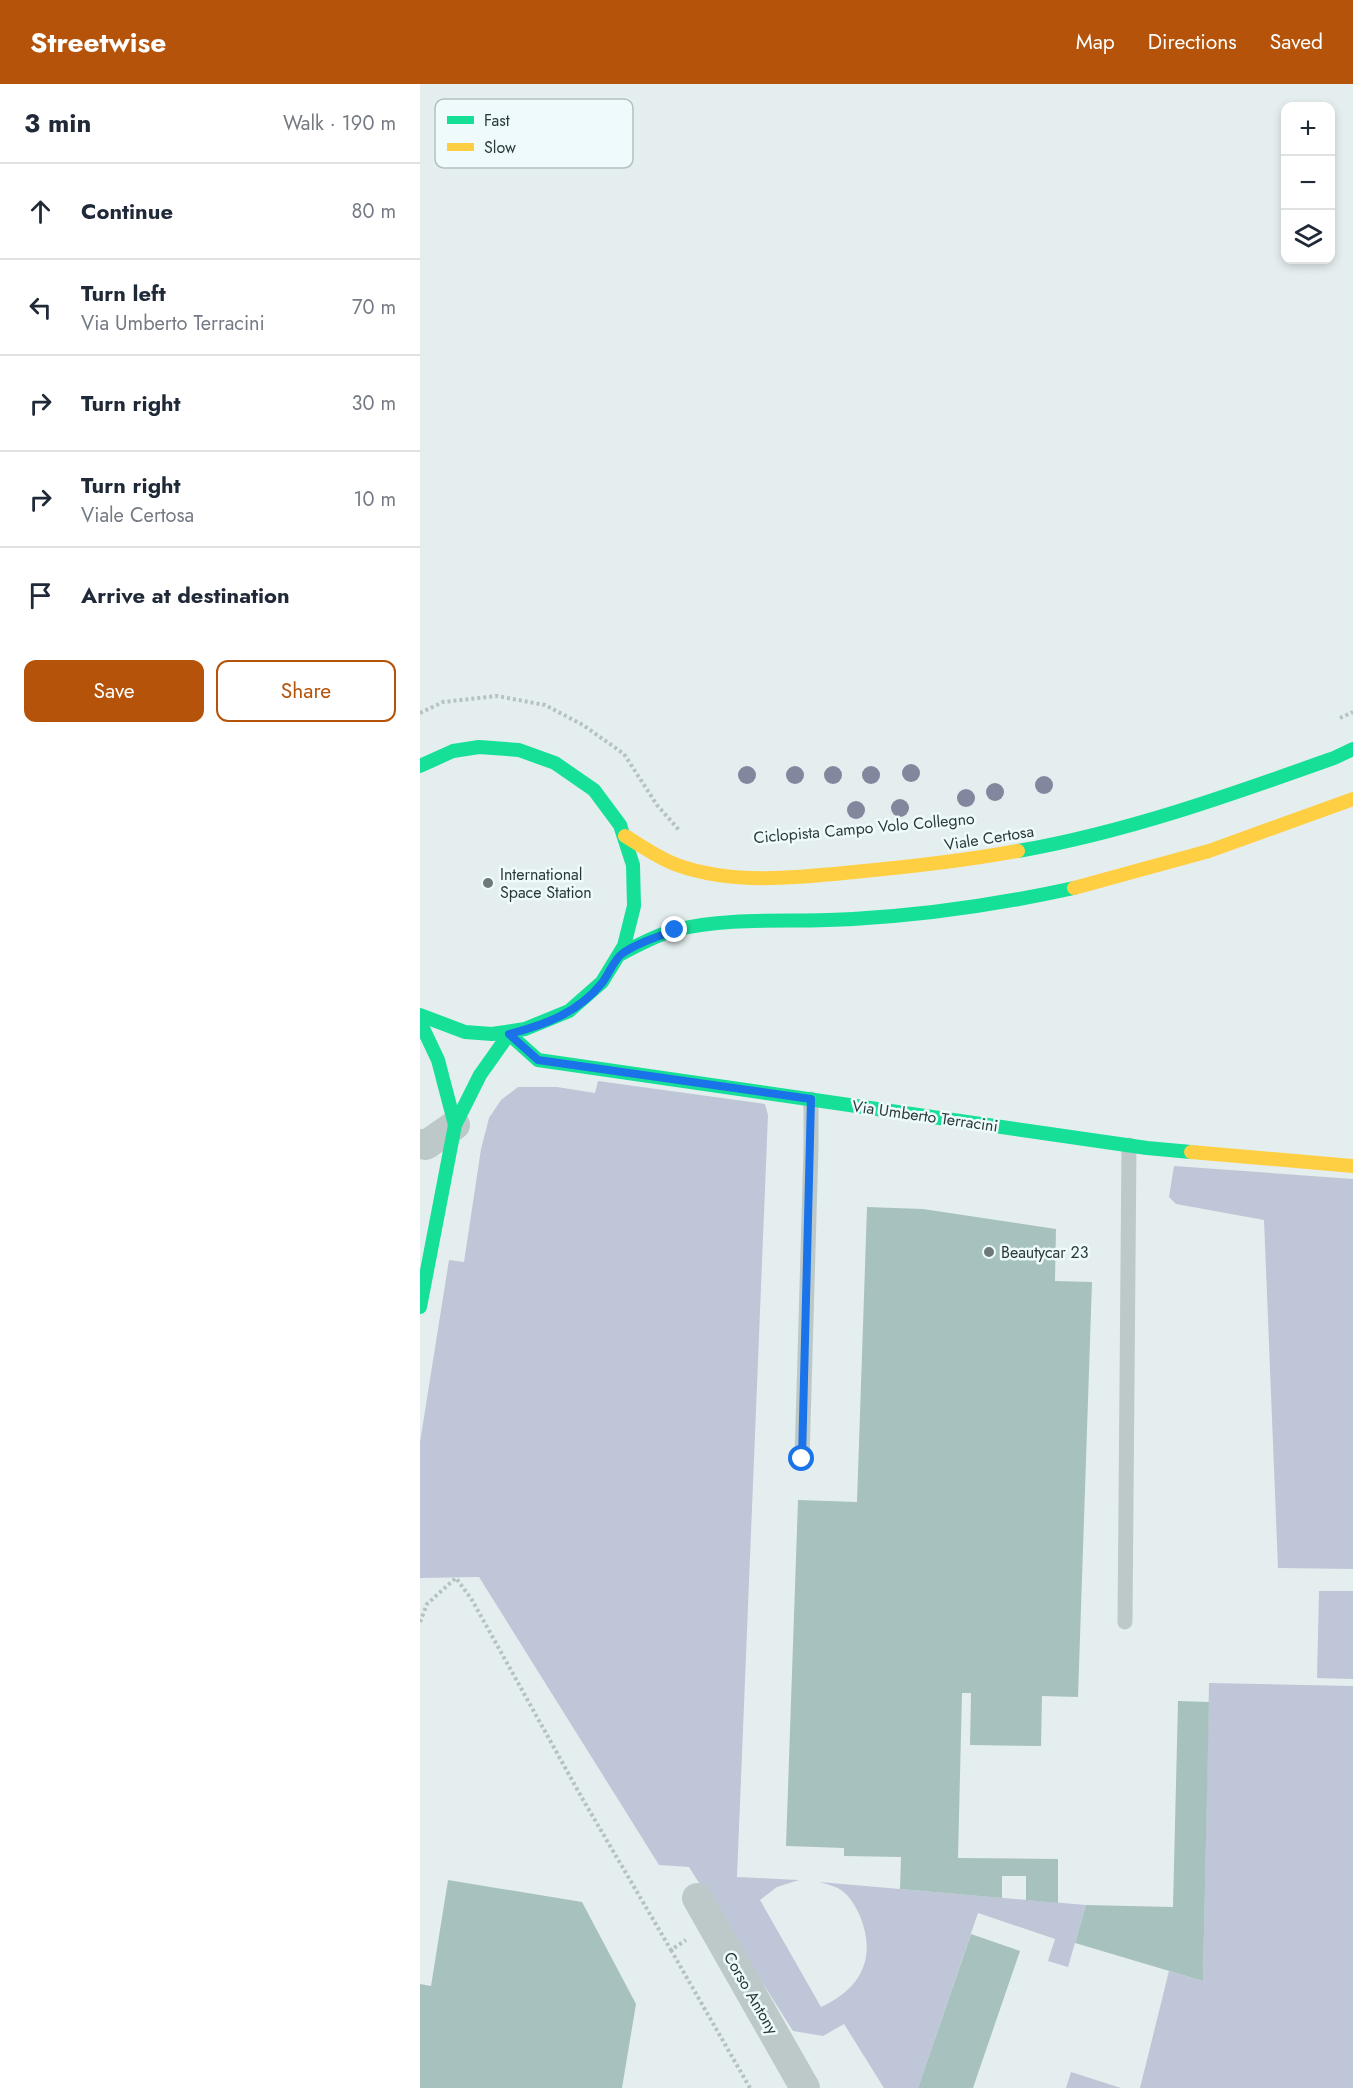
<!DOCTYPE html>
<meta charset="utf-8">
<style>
:root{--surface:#fff;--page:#f6f6f7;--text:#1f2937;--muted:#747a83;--line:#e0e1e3;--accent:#b45309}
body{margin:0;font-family:Jost,sans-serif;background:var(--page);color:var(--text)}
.controls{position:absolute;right:18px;top:18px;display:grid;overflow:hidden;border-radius:12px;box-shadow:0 3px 9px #0003}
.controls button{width:54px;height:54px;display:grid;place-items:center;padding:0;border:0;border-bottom:2px solid var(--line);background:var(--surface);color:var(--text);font:30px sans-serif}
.stop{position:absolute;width:18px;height:18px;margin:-14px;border:4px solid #1a73e8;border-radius:50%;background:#fff}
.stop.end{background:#1a73e8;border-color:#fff;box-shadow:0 2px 6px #0008}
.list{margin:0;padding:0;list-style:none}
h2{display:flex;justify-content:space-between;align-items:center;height:78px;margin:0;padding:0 24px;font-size:26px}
h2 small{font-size:20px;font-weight:400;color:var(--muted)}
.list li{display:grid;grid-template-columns:39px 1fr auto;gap:18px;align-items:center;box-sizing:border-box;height:96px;padding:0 24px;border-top:2px solid var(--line)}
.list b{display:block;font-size:22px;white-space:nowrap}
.list p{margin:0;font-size:20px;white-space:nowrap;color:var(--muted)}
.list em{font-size:20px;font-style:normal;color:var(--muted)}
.actions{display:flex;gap:12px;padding:18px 24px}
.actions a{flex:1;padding:14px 0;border:2px solid var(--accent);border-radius:12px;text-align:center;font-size:21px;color:var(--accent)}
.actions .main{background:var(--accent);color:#fff}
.icon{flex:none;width:33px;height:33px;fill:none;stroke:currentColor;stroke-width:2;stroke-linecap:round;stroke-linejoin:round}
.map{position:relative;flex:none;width:933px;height:2004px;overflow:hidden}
header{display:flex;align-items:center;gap:36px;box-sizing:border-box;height:84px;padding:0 30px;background:var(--accent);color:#fff}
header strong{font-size:28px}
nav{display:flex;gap:33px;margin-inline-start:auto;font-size:21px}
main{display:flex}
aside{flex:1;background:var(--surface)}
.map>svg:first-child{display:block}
.green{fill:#bfc6d7}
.building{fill:#a7c2be}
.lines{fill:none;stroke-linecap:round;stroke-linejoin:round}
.path{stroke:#b6c1c1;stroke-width:4;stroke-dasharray:3 3;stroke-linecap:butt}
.lane{stroke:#bdc9c8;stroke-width:15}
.street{stroke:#bdc9c8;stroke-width:30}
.fast{stroke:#16e098;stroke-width:14}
.slow{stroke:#ffcf43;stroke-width:14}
.tree{fill:#81879c}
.route{stroke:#1a73e8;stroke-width:8}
.poi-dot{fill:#6c7978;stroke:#eefafb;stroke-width:2}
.labels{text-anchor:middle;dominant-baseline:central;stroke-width:5;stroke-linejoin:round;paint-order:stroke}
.street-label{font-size:16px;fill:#2b3a38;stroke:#eefafb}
.poi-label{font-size:16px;fill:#2b3a38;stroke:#eefafb;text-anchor:start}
.key{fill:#eefafb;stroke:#b4c0c0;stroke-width:1.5}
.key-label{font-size:16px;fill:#2b3a38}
</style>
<header>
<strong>Streetwise</strong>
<nav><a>Map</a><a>Directions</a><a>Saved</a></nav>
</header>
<main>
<aside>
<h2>3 min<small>Walk · 190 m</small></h2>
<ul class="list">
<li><svg class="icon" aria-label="ahead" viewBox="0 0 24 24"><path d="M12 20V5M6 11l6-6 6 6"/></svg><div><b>Continue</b></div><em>80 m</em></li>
<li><svg class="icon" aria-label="left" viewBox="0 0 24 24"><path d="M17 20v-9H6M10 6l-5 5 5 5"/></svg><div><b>Turn left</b><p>Via Umberto Terracini</p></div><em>70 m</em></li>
<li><svg class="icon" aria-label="right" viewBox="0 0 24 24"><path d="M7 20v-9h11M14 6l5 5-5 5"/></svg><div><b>Turn right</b></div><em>30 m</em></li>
<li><svg class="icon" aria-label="right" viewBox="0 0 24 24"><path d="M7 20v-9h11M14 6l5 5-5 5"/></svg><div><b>Turn right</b><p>Viale Certosa</p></div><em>10 m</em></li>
<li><svg class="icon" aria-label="arrive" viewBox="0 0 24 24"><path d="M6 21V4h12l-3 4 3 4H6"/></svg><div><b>Arrive at destination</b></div></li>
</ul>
<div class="actions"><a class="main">Save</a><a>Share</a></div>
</aside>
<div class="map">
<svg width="933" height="2004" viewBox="0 0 933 2004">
<rect width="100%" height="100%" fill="#e5eeef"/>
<path class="green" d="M178,997L345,1020L348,1031L317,1793L379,1796L357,1803L340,1816L401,1923C441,1905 457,1874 440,1832C436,1823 430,1812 421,1806C415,1802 406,1800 399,1798L666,1821L648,1883L628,1877L635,1855L558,1829L498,2004H464L424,1940L403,1952L373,1947L269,1783L239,1781L59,1493L0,1494V1358L29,1176L44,1178L61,1065L69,1034L81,1016L98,1003H137L175,1009Z
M754,1082L933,1095V1485L858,1484L844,1136L756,1120L749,1113Z
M899,1507H933V1595L897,1594Z
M789,1599L933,1602V2004H720L749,1887L783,1897Z
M651,1988L701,2004H646Z"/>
<path class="building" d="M447,1123L503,1125L636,1145L635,1197L672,1198L658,1613L622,1612L621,1662L550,1661L551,1609H542L538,1774L638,1775V1819L606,1816V1792H582V1814L480,1805L481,1773L424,1772V1764L366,1762L378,1416L437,1418Z
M758,1617L789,1618L783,1897L655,1859L666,1821L753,1823Z
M28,1796L162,1818L216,1920L202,2004H0V1900L11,1902Z
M551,1850L600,1867L553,2004H498Z"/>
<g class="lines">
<path class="path" d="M0,629L23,618L77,612L125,621L163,641L204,670L237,721L259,746
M920,634L933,628
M0,1538L7,1520L36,1494L52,1516L162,1714L251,1866L266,1856
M251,1866L330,2004"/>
<path class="lane" d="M382,1375L391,1063V1015
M705,1538L709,1061"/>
<path class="street" d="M0,1060L6,1061L35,1041
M277,1814L385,2004"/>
<path class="fast" d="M0,682L33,667L59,663L99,666L135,679L174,706L200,741L213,781L214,822L204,862L182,898L149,927L105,945L72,950L45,948L0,931
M598,767C707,748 810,711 914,674L933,665
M201,870C218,861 236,851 255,846C313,832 374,839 433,835C507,831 581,820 654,804
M0,938L18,976L35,1041
M89,950L118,976L727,1064L771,1068
M0,1223L35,1041L60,991L89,950"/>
<path class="slow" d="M205,752C222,762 238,774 257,781C313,801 376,794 434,788C489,783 543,777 598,767
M654,804L789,767L933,715
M771,1068L933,1082"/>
</g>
<g class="tree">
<circle cx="491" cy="689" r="9"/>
<circle cx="327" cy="691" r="9"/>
<circle cx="375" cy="691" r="9"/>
<circle cx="413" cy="691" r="9"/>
<circle cx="451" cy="691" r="9"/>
<circle cx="624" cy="701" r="9"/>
<circle cx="575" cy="708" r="9"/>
<circle cx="546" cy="714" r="9"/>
<circle cx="480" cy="724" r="9"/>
<circle cx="436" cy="726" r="9"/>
</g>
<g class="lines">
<path class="route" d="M255,846C238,853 218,858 203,869C194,875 189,890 182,899C158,929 124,941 89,950L118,976L391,1015L382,1375"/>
</g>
<g class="poi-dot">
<circle cx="68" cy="799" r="6"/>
<circle cx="569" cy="1168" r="6"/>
</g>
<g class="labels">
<g class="street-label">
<text transform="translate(444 744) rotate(-5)">Ciclopista Campo Volo Collegno</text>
<text transform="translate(569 754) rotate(-9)">Viale Certosa</text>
<text transform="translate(505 1032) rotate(8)">Via Umberto Terracini</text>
<text transform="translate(331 1909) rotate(60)">Corso Antony</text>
</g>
<g class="poi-label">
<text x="80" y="790">International<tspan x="80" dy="18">Space Station</tspan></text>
<text x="581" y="1168">Beautycar 23</text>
</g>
</g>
<rect x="15" y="15" width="198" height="69" rx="9" class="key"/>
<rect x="27" y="32" width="27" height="8" fill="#16e098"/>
<rect x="27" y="59" width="27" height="8" fill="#ffcf43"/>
<g class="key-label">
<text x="64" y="42">Fast</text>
<text x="64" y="69">Slow</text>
</g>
</svg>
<div class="controls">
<button>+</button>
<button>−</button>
<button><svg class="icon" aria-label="layers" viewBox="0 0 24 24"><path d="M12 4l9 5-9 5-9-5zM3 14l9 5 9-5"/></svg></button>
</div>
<div class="stop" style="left:382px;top:1375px"></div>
<div class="stop end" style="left:255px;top:846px"></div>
</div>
</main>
